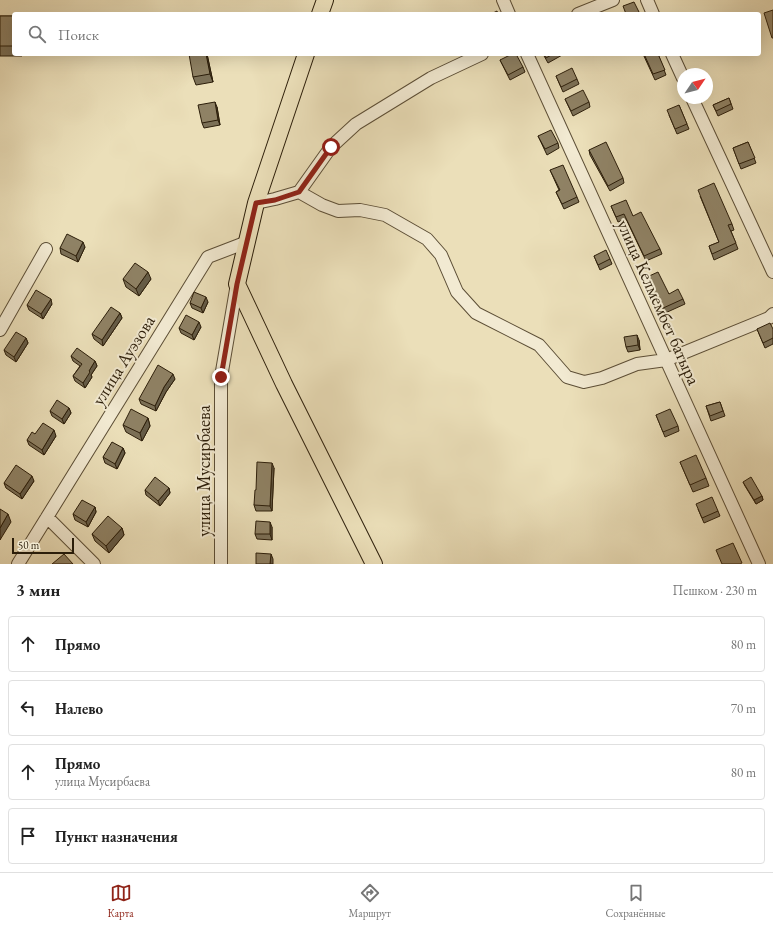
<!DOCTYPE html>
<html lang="ru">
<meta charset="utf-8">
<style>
:root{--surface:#fff;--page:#f2f2f2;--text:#222;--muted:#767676;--line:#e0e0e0;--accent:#8f2418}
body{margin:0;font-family:"EB Garamond",serif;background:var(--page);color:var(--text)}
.compass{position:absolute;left:677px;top:68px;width:36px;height:36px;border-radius:50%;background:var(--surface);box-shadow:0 4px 16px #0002;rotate:55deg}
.scale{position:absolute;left:12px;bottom:10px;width:62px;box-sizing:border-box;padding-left:4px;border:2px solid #2c1e0a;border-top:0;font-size:11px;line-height:14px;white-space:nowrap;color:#2c1e0a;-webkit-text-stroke:3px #f2ead2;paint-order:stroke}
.stop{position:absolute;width:12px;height:12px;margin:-9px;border:3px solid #8f2418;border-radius:50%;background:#fff}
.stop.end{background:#8f2418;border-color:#fff;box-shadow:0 1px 4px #0008}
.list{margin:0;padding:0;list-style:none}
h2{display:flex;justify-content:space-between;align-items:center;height:52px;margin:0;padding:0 16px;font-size:17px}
h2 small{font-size:13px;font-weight:400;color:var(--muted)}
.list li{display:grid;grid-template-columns:26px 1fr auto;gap:12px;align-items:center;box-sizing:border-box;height:56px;margin:0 8px 8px;padding:0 8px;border:1px solid var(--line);border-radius:4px}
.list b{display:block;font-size:15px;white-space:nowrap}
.list p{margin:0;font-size:13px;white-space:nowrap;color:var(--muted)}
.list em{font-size:13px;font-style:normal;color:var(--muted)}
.icon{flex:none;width:22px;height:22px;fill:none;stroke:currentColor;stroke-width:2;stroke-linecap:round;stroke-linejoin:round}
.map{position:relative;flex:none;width:773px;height:564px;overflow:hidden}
.search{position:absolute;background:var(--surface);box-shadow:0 4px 16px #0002;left:12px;right:12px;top:12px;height:44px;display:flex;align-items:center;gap:10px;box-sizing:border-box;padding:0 14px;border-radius:4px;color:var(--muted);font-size:15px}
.sheet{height:308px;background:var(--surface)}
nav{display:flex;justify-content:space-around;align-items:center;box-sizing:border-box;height:56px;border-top:1px solid var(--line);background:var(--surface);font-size:11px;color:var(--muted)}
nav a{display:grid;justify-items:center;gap:2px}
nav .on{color:var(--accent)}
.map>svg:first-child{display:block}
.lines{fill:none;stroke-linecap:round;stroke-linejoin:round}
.minor-casing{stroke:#5c4e36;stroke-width:14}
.major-casing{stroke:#2c1e0a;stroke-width:18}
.minor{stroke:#f2ead2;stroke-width:12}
.major{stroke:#ebdfb9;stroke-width:16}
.wall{fill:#7b7057;stroke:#2c1e0a}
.shaded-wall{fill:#645b47;stroke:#2c1e0a}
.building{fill:#8f8265;stroke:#2c1e0a}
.route{stroke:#8f2418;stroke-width:5}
.labels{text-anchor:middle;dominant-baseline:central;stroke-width:4;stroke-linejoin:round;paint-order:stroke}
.street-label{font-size:18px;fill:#2c1e0a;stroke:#f2ead2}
</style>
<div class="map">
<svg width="773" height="564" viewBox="0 0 773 564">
<rect width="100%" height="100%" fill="#ebdfb9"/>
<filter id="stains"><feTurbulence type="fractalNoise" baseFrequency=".005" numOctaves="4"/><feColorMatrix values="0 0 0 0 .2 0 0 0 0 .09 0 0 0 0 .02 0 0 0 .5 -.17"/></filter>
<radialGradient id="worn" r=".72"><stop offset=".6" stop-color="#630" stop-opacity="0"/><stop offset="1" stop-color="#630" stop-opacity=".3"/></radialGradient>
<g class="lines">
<g class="minor-casing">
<path id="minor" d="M503,0L509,14
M647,0L653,14
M578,14L613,0
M527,54L759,564
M672,54L683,78
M692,98L773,272
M299,192L322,205L338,211L360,210L385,215L427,239L441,255L457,292L476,313L539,345L567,377L584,382L602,378L637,364L666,360L769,318L773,314
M256,203L275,199L299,192L331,147L356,124L431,78L482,54
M0,330L46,249
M47,517L94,564
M18,564L208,257L247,242
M221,564V377L237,284"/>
</g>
<g class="major-casing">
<path id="major" d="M320,14L325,0
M306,54L256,203L237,284L284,384L374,564"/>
</g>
<use href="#minor" class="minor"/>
<use href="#major" class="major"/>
</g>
<path class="wall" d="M0,16H14V54H22V56H0Z
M207,54L213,82L196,85L193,77Z
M543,54H564L548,63Z
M643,54H658L666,75L655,80Z
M500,60L523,67L525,72L510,80Z
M556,76L577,79L579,84L563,92Z
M729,98L733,109L718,116L713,105Z
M565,99L589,102L590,107L573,116Z
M679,105L689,129L677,134L669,115Z
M217,107L220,125L204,128L202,123Z
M538,136L558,143L559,148L547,155Z
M748,142L756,163L741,169L733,148Z
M589,150L623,178L624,183L610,191L590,155Z
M550,170L577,197L579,202L564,209L556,192L559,190Z
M700,196L732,224L734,230L731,231L738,249L714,260L709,246L719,242Z
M611,206L633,216L660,249L662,254L646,261L626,219L618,222Z
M85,247L78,262L61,254L60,248Z
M594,256L610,259L612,264L600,270Z
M647,277L669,294L683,299L685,304L663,314L659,305L657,300Z
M123,279H151L139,296L126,287Z
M208,302L203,313L192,308L190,303Z
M52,304L43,319L29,310L27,305Z
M120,313L122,318L103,346L94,339L92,334Z
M201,327L194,340L181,333L179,328Z
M757,329H773V344L765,348Z
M26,338L28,343L16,362L6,355L4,350Z
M639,340L640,350L628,352L626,347Z
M71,356L95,361L97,366L91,375L92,377L85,388L75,381L73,376L80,366L73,361Z
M175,379L166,392L156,411L141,404L139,399Z
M720,402L725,416L711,421L706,406Z
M69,408L71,413L64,424L52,416L50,411Z
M656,415L678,426L679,431L665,437Z
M148,418L150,426L142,441L126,432L123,425Z
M35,434L56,436L44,455L29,445L27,440Z
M123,448L125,453L117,469L105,463L103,457Z
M680,462L706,478L709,486L693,492Z
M274,468L272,511H256L254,505Z
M34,481L22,499L6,488L4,483Z
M743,482L762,496L763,500L756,504L745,486Z
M169,488L170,493L160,506L146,495L145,490Z
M95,507L96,512L88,527L75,520L73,514Z
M698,509L718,511L720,516L704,523Z
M272,527V540L257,539L255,534Z
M122,528L124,535L109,553L95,541L92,534Z"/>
<path class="shaded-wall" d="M206,54H207L213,82L210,74Z
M215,102L217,107L220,125L218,120Z
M83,242L85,247L78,262L76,256Z
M148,272L151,279L139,296L136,289Z
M206,297L208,302L203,313L201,308Z
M51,299L52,304L43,319L41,314Z
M120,313L122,318L103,346L102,340Z
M199,322L201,327L194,340L192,335Z
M637,335L639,340L640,350L638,345Z
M26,338L28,343L16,362L14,357Z
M95,361L97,366L91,375L92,377L85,388L83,383L89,371Z
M173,374L175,379L166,392L156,411L155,406L164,387Z
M69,408L71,413L64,424L62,419Z
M148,418L150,426L142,441L140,433Z
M54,430L56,436L44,455L42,450Z
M123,448L125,453L117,469L115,464Z
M272,463L274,468L272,511L270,506Z
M32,476L34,481L22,499L20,494Z
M169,488L170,493L160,506L158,501Z
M762,496L763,500L756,504L754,500Z
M95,507L96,512L88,527L86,522Z
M8,514L11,522L0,540V528Z
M270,522L272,527V540L270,534Z
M122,528L124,535L109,553L106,546Z
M271,554L273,559V564H270Z"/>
<path class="building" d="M634,2L640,14H626L623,6Z
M773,10V38H772L764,13Z
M497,11L498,14H491Z
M0,16H14V46H0Z
M189,54H206L210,74L193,77Z
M512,54H516L523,67L508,75L500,60Z
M544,54H553L546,58Z
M644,54H658L665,70L653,74Z
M572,68L577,79L561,87L556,76Z
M583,90L589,102L571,111L565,99Z
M729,98L731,104L716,111L713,105Z
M215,102L218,120L202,123L198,105Z
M679,105L687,124L675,129L667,110Z
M551,130L558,143L545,149L538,136Z
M606,142L623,178L608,186L589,150Z
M748,142L755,158L739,164L733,148Z
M563,165L577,197L562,204L556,192L560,190L550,170Z
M714,183L732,224L728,225L736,243L712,254L709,246L719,242L698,190Z
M626,200L633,216L641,212L660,249L644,256L624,214L616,217L611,206Z
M67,234L83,242L76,256L60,248Z
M606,250L610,259L598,265L594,256Z
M135,263L148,272L136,289L123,279Z
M658,272L669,294L678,289L683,299L661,309L657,300H658L647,277Z
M36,290L51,299L41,314L27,305Z
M194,292L206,297L201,308L190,303Z
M111,307L120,313L102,340L92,334Z
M186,315L199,322L192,335L179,328Z
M770,323L773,329V338L763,343L757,329Z
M16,332L26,338L14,357L4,350Z
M637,335L638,345L626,347L624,337Z
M77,348L95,361L89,371L90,372L83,383L73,376L82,364L71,356Z
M158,365L173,374L164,387L155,406L139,399Z
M57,400L69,408L62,419L50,411Z
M720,402L723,411L710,416L706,406Z
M131,409L148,418L140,433L123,425Z
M670,409L678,426L663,432L656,415Z
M43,423L54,430L42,450L27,440L32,432L35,434Z
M112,442L123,448L115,464L103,457Z
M696,455L706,478L690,485L680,462Z
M257,462L272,463L270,506L254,505L255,490H256Z
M16,465L32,476L20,494L4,483Z
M155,477L169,488L158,501L145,490Z
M751,477L762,496L754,500L743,482Z
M712,497L718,511L702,518L696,504Z
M82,500L95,507L86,522L73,514Z
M0,509L8,514L0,528Z
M108,516L122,528L106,546L92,534Z
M256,521L270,522V534H255Z
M733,543L742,563L740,564H722L716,550Z
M256,553L271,554L270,564H256Z
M64,554L73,564H52Z"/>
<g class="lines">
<path class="route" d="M221,377L237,284L256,203L275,200L299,192L331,147"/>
</g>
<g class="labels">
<g class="street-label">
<text transform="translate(659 302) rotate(66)">улица Келмембет батыра</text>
<text transform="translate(123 360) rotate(-58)">улица Ауэзова</text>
<text transform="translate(203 471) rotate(-90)">улица Мусирбаева</text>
</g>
</g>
<rect width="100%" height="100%" filter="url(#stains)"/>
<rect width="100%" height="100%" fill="url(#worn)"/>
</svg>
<svg class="compass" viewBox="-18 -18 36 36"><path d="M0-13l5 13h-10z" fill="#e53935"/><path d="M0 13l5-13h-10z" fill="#767676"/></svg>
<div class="scale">50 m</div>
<div class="stop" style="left:331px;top:147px"></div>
<div class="stop end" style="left:221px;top:377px"></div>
<div class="search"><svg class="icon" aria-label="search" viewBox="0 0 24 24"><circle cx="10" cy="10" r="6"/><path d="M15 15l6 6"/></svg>Поиск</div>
</div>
<section class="sheet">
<h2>3 мин<small>Пешком · 230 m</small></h2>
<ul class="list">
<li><svg class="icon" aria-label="ahead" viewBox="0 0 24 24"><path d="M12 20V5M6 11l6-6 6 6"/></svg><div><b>Прямо</b></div><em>80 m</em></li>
<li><svg class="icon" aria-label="left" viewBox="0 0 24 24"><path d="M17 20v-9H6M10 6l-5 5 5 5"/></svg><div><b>Налево</b></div><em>70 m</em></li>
<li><svg class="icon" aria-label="ahead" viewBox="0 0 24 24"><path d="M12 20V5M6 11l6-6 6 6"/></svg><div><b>Прямо</b><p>улица Мусирбаева</p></div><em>80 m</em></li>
<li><svg class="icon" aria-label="arrive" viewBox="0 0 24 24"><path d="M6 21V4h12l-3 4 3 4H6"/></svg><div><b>Пункт назначения</b></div></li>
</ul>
</section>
<nav>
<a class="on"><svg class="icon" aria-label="map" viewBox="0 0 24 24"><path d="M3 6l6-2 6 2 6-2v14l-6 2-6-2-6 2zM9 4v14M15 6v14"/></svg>Карта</a>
<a><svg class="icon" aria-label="directions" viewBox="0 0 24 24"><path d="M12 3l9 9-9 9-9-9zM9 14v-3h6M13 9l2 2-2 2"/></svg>Маршрут</a>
<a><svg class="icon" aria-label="saved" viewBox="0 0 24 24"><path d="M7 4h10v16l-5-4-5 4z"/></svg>Сохранённые</a>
</nav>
